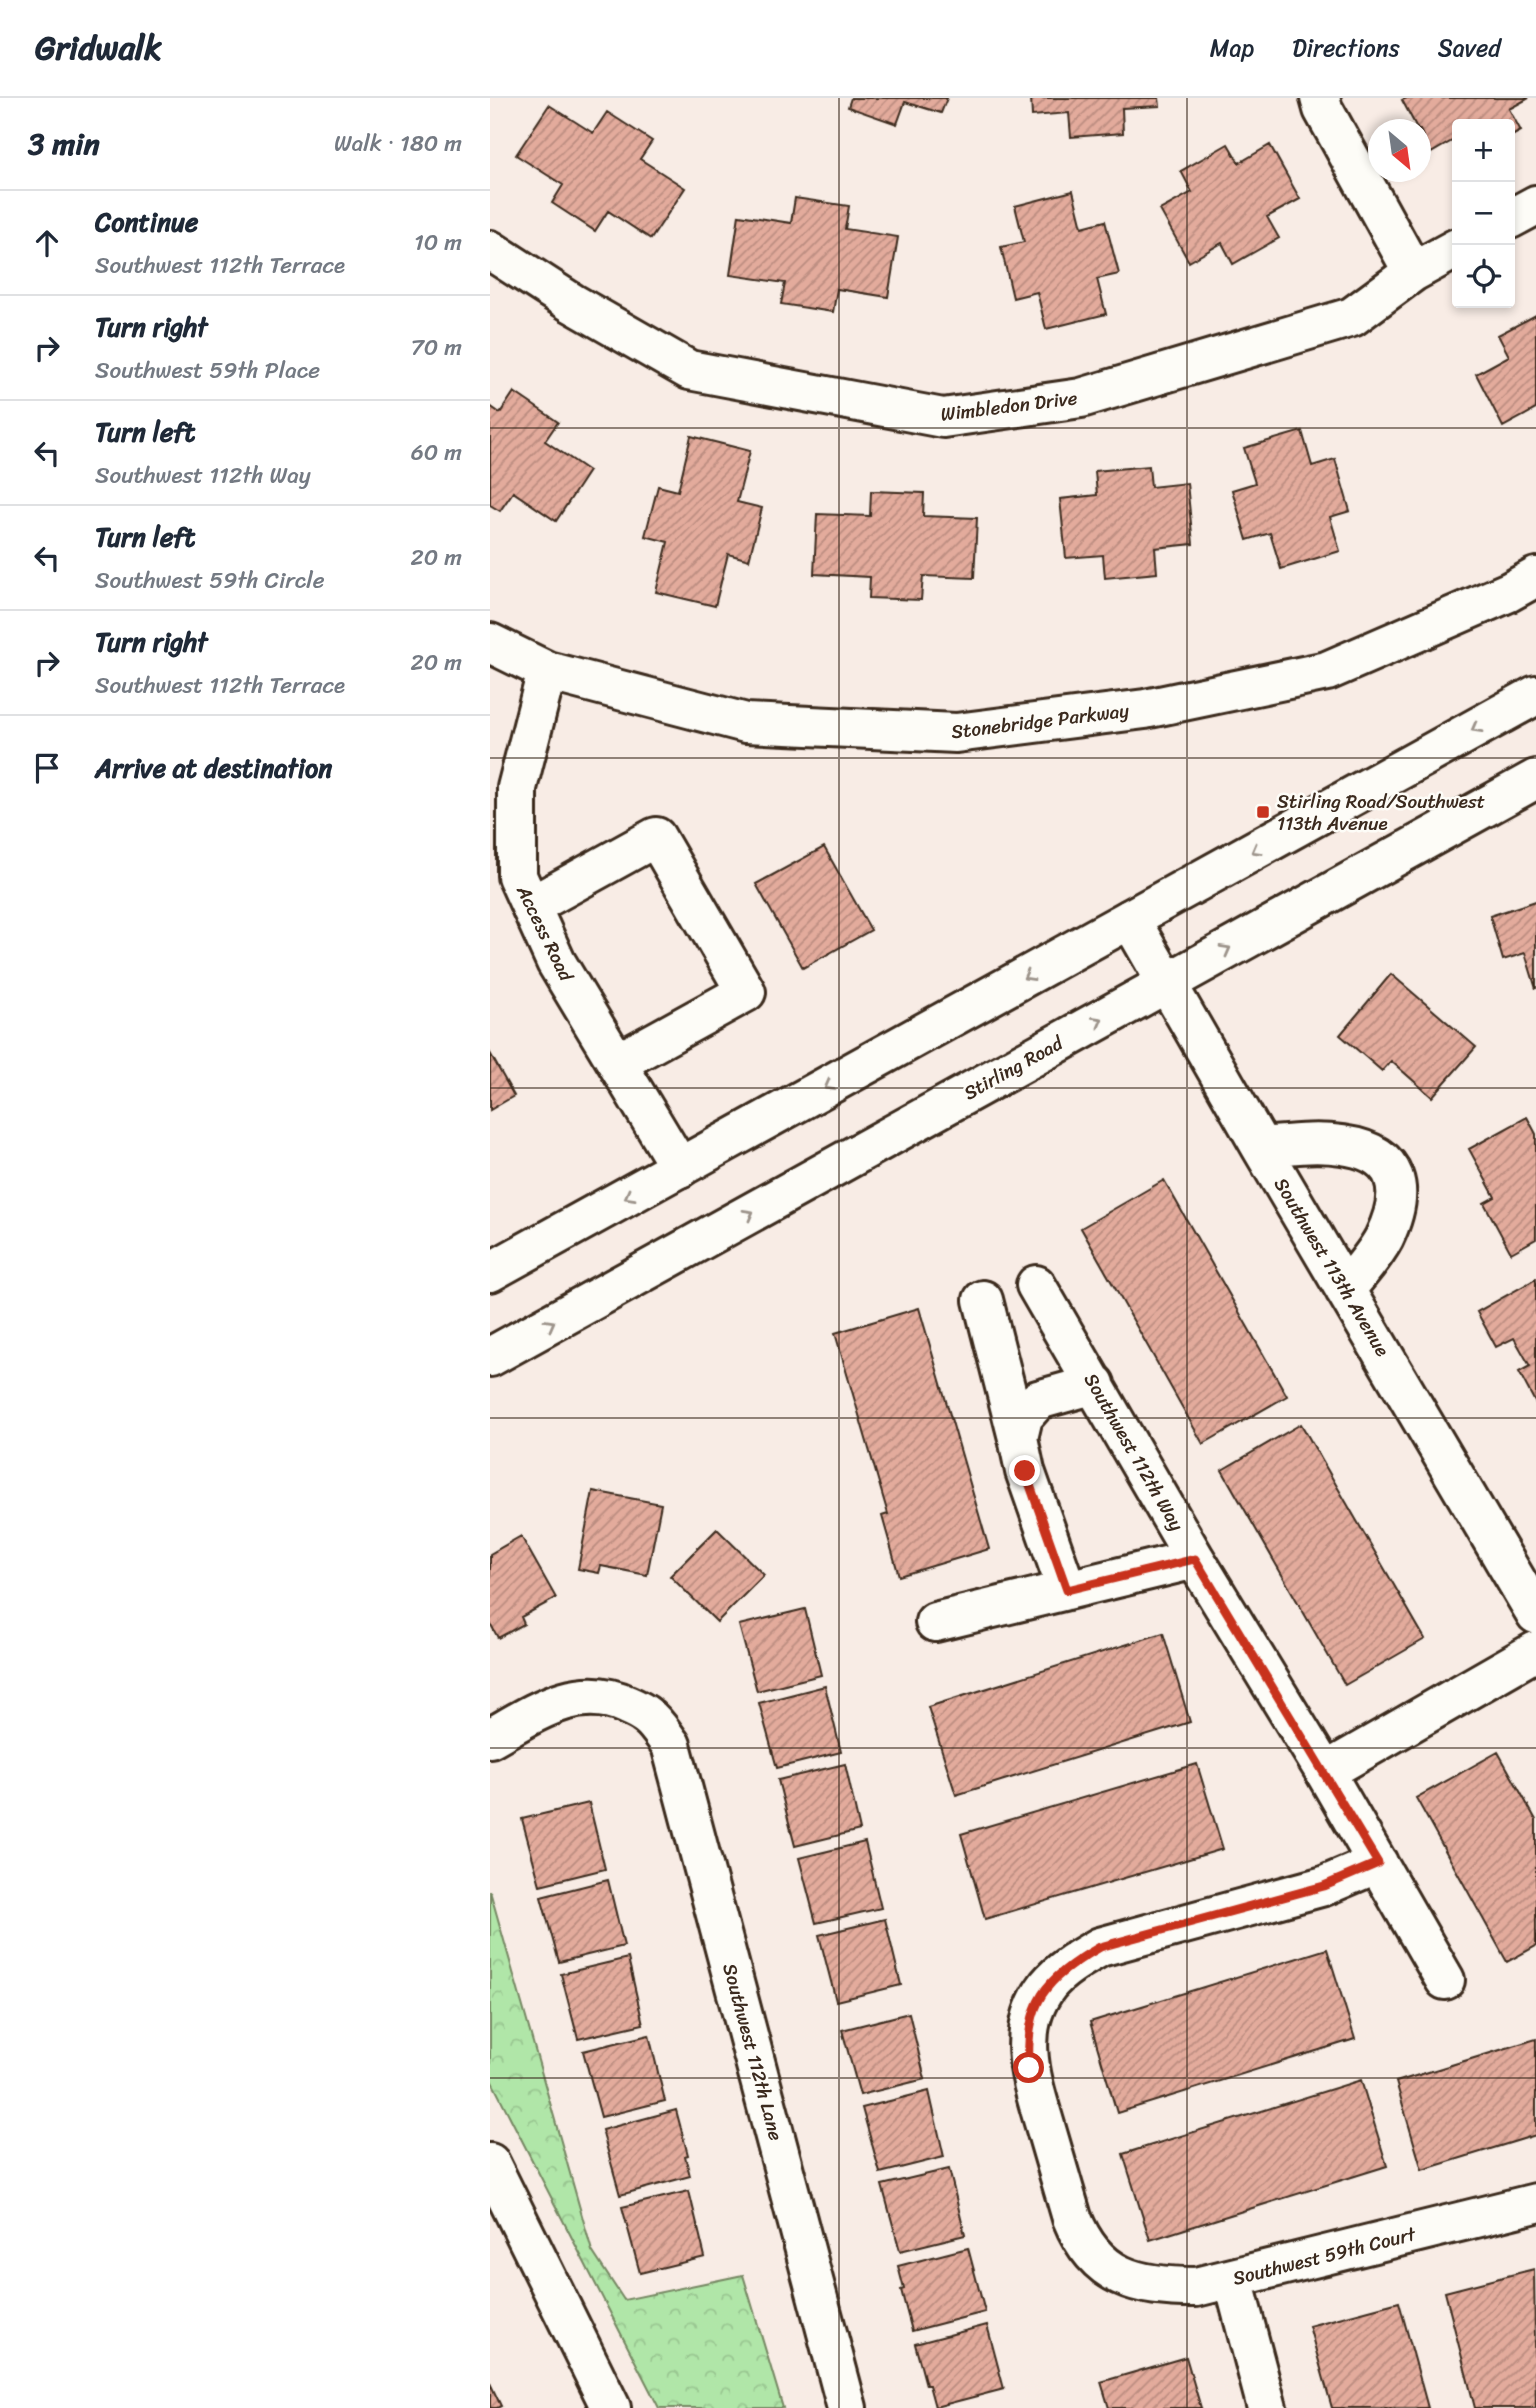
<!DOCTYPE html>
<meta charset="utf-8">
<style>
:root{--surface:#fff;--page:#f2f2f3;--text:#1f2937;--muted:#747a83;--line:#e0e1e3}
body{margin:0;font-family:Sriracha,sans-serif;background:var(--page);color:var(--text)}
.controls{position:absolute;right:21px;top:21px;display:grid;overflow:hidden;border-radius:7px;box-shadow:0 4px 10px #0003}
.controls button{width:63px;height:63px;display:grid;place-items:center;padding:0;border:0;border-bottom:2px solid var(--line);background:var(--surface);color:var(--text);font:35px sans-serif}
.compass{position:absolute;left:878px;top:21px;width:63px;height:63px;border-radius:50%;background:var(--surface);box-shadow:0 4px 10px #0003;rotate:151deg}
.stop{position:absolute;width:21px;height:21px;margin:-16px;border:5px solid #c8321e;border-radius:50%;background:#fff}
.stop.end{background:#c8321e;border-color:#fff;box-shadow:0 2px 7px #0008}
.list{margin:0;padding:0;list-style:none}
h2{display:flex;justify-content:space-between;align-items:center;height:91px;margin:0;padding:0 28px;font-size:30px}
h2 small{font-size:23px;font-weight:400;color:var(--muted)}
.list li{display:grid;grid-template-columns:46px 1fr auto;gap:21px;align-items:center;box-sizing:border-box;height:105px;padding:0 28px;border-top:2px solid var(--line)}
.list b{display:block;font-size:26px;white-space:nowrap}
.list p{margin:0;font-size:23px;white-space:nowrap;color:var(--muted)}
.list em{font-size:23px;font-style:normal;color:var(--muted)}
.icon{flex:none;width:38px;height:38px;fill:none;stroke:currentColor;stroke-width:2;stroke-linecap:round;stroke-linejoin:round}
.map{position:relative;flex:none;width:1046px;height:2310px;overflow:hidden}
header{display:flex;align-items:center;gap:42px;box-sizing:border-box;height:98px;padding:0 35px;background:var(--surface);border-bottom:2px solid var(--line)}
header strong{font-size:33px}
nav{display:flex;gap:38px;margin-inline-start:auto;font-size:24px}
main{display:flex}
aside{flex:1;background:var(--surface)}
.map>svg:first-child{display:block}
.park{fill:url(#park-crowns);stroke:#768863;stroke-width:2}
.building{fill:url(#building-hatch);stroke:#3b2a1e;stroke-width:2}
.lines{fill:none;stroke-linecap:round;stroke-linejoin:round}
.minor-casing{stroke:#3b2a1e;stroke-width:44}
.major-casing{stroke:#3b2a1e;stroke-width:44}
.minor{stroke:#fdfcf7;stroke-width:38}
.major{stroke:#fdfcf7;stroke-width:38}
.oneway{stroke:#9c938a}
.route{stroke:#c8321e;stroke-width:9}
.grid{fill:none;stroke:#3b2a1e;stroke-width:2;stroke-opacity:0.55}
.poi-dot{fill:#c8321e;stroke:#fdfcf7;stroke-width:2.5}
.labels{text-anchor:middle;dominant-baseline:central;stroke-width:5;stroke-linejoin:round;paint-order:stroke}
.street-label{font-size:19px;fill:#3b2a1e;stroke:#fdfcf7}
.poi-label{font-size:19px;fill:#3b2a1e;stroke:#fdfcf7;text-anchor:start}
</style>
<header>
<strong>Gridwalk</strong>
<nav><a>Map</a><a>Directions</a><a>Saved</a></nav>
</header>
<main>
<aside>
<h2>3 min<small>Walk · 180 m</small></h2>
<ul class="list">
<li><svg class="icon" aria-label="ahead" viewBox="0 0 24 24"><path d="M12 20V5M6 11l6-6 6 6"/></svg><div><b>Continue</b><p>Southwest 112th Terrace</p></div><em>10 m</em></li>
<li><svg class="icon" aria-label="right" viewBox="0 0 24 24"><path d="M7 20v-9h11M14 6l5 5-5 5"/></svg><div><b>Turn right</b><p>Southwest 59th Place</p></div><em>70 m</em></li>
<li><svg class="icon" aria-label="left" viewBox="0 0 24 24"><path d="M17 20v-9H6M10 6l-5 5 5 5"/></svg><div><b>Turn left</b><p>Southwest 112th Way</p></div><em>60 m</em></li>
<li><svg class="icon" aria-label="left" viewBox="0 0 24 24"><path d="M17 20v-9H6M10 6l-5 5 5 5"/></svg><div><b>Turn left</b><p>Southwest 59th Circle</p></div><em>20 m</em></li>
<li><svg class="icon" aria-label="right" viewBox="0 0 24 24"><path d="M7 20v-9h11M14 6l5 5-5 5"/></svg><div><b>Turn right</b><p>Southwest 112th Terrace</p></div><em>20 m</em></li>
<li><svg class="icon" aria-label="arrive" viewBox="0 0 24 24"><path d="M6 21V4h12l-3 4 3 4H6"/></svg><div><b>Arrive at destination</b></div></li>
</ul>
</aside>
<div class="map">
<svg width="1046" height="2310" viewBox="0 0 1046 2310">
<defs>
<pattern id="park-crowns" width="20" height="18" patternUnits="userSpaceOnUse" patternTransform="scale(1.75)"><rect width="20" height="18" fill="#b0e6a8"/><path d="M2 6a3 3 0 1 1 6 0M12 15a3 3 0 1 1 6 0" fill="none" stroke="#98c590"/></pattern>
<pattern id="building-hatch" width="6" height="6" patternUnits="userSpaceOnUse" patternTransform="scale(1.75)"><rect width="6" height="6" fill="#e3ab9c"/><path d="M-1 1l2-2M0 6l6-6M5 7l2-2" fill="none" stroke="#b98b7f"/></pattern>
</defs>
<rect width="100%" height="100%" fill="#f8ece5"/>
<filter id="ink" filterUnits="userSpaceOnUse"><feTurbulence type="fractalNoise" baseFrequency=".0143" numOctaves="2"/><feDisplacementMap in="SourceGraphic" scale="14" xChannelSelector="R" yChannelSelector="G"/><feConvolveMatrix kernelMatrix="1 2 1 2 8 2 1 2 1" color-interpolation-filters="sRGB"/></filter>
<g filter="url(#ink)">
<path class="park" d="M0,1793L102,2153L134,2202L253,2177L293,2310H169L0,1980Z"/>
<path class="building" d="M361,0H457L451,15L415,4L407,26L358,9Z
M541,0H669L670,8L632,10L633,35L581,39L579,15L542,18Z
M917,0H1039L1019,11L1031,33L1020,39V26H967V40L941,55L930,32H928L912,2Z
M59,7L103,35L117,14L162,43L150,61L195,90L161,141L118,113L105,133L62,105L73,87L26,57Z
M738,46L749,65L780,47L810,101L777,119L789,140L743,166L732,145L699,164L670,112L702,94L691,73Z
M583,93L592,129L615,123L629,176L607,181L616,216L556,231L547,194L523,200L511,149L534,144L525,108Z
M305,100L359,108L355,131L408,139L398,199L347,191L343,214L291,206L295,185L240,177L249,117L301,125Z
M1046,217V311L1013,329L986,276L1019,258L1008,237Z
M24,294L68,324L55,343L99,373L66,423L23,394L10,413L0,407V308L10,315Z
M812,333L822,368L845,361L860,413L840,419L850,453L791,471L780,435L757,442L742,392L765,385L754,350Z
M201,338L260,353L247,404L272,410L259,462L238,456L225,508L166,494L178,444L155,438L168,388L188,393Z
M659,368L661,389L697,385L703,446L665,450L667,475L615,480L613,457L576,460L570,401L607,397L605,373Z
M381,393L434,395L433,418L487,420L484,480L433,478L431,502L379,500L380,479L324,476L327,416L380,418Z
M334,749L381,832L313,870L266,786Z
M1046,803V891L1035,855L1013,862L1000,818Z
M901,876L986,949L942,999L901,963L892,973L850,937Z
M0,955L24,998L0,1012Z
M1037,1019L1046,1036V1141L1021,1155L994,1105L1005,1099L979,1051Z
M674,1082L797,1298L713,1346L591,1130Z
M1046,1181V1303L1045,1304L1029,1274L1040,1268L1024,1240L1006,1249L987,1214Z
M429,1210L499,1451L409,1478L392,1418L398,1416L345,1235Z
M811,1326L935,1541L855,1587L732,1372Z
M103,1393L171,1406L157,1477L111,1468L109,1475L88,1471Z
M227,1431L274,1477L227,1524L180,1478Z
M31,1438L66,1500L31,1519L34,1526L8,1540L0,1525V1456Z
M315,1511L331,1577L267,1593L249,1527Z
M673,1535L700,1624L466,1697L438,1609Z
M335,1588L351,1654L287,1670L269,1605Z
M1008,1654L1046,1722V1848L1017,1864L926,1700Z
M355,1666L370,1732L305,1748L288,1682Z
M707,1666L733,1751L495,1821L471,1736Z
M99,1705L115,1771L50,1787L32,1721Z
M375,1744L391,1810L326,1825L309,1760Z
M118,1782L134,1848L69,1864L51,1799Z
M395,1821L411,1887L346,1903L329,1837Z
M837,1851L865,1941L627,2015L600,1924Z
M138,1860L153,1926L88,1941L71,1876Z
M419,1915L435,1981L370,1997L352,1932Z
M159,1937L175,2003L111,2019L93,1953Z
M1046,1941V2037L932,2072L906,1984Z
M871,1982L897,2068L660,2142L633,2056Z
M439,1993L454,2059L390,2075L372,2010Z
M186,2012L198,2057L195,2058L200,2078L130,2097L112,2032Z
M459,2071L475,2137L410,2153L392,2087Z
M199,2093L215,2159L150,2175L132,2109Z
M478,2150L495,2214L422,2233L411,2192L414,2191L408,2168Z
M1044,2171L1046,2310H985L955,2194Z
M909,2204L938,2310H842L819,2228Z
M497,2227L514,2291L445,2309L439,2287H436L425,2246Z
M696,2259L711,2310H619L611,2284Z
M0,2285L11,2308L7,2310H0Z"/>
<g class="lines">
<g class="minor-casing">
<path id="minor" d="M830,0L833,11L923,174
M1020,121L1046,107
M0,152L82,205L199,272L453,320L591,300L862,219L923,174L967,150
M0,545L57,573L256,625L466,635L655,611L837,573L1019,494L1046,479
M57,573L27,690V778L66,864L190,1070
M41,808L166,739L256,894L127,965
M640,821L771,1049L1046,1516
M771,1049C797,1047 825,1043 852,1047C910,1055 917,1092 894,1140C884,1159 868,1176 855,1192
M546,1187L705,1461L835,1674L955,1882
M493,1202L528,1340
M577,1492L535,1373L528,1340L533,1319L548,1302L605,1286
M445,1524L705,1461
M0,1640C43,1616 88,1583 137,1607C144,1610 151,1613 157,1618C167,1625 174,1638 181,1647L357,2310
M835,1674L1046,1553
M888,1765L834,1788L610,1849C591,1860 572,1870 558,1887C523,1932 542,1983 556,2031C565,2061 573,2090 582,2120C606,2180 646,2189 706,2189L1046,2105
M0,2065L121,2310
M743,2181L777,2310"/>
</g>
<g class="major-casing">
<path id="major" d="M0,1174L1046,597
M0,1259L1046,681"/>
</g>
<use href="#minor" class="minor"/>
<use href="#major" class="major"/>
</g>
<defs><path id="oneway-chevron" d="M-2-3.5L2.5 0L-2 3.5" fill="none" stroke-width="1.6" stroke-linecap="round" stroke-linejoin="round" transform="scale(1.75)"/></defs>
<g class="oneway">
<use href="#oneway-chevron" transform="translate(986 630) rotate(151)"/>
<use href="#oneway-chevron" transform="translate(766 752) rotate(151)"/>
<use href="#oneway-chevron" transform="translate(736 852) rotate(-29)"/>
<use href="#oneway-chevron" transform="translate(538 878) rotate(151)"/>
<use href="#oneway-chevron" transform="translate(608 923) rotate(-29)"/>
<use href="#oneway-chevron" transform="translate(339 988) rotate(151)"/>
<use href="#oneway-chevron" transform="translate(139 1098) rotate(151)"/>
<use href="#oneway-chevron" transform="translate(259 1116) rotate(-29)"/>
<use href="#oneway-chevron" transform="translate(60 1226) rotate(-29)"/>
</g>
</g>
<g class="lines" filter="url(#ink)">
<path class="route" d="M535,1373L577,1492L705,1461L888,1765L834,1788L610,1849C553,1882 536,1903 539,1970"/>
</g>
<path class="grid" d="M349,0V2310M697,0V2310M0,330H1046M0,660H1046M0,990H1046M0,1320H1046M0,1650H1046M0,1980H1046"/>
<rect class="poi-dot" x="766" y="707" width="14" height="14" rx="3.5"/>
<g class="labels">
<g class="street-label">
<text transform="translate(519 308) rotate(-7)">Wimbledon Drive</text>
<text transform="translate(550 623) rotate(-7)">Stonebridge Parkway</text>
<text transform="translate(55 835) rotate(64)">Access Road</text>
<text transform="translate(523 970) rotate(-29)">Stirling Road</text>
<text transform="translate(842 1169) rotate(59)">Southwest 113th Avenue</text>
<text transform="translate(644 1354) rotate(60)">Southwest 112th Way</text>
<text transform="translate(263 1954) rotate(75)">Southwest 112th Lane</text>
<text transform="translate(834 2158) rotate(-14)">Southwest 59th Court</text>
</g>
<g class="poi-label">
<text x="787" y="703">Stirling Road/Southwest<tspan x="787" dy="22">113th Avenue</tspan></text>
</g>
</g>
</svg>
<div class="controls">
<button>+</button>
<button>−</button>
<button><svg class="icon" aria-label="locate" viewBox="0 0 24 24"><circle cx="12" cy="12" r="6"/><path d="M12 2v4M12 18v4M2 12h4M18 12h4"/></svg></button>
</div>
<svg class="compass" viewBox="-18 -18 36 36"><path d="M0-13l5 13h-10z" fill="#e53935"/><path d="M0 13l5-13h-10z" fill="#747a83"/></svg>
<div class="stop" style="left:539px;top:1970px"></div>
<div class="stop end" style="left:535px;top:1373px"></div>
</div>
</main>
